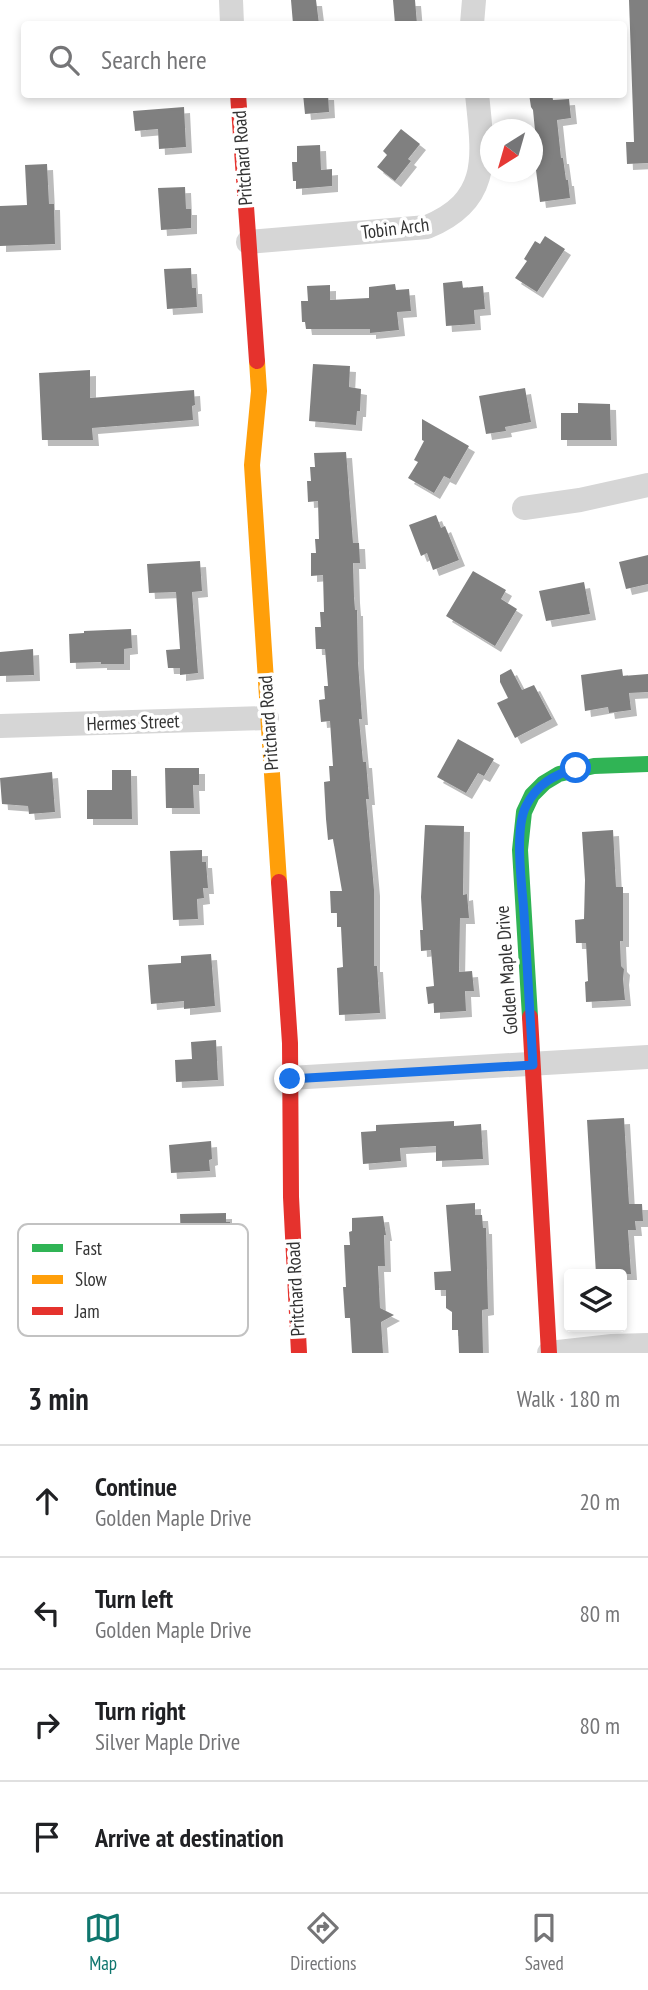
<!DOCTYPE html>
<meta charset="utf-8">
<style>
:root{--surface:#fff;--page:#f2f2f2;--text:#202124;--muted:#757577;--line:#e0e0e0;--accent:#0f766e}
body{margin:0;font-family:"PT Sans Narrow",sans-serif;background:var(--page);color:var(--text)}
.controls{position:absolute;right:21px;bottom:21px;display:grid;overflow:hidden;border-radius:7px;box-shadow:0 4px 10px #0003}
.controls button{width:63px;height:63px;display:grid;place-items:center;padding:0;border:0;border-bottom:2px solid var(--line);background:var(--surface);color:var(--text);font:35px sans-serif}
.compass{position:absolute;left:480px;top:119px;width:63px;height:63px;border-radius:50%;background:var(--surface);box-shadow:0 4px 10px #0003;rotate:217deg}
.stop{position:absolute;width:21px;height:21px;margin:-16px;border:5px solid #1a73e8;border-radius:50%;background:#fff}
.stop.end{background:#1a73e8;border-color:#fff;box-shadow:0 2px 7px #0008}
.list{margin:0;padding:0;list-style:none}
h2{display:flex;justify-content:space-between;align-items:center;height:91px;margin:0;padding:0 28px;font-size:30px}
h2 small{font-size:23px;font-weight:400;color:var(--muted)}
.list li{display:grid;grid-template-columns:46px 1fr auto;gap:21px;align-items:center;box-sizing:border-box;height:112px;padding:0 28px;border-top:2px solid var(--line)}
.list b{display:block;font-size:26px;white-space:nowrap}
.list p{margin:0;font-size:23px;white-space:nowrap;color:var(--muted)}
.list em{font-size:23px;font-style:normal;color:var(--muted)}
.icon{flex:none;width:38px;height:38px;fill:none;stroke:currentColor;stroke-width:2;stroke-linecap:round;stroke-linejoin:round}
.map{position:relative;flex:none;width:648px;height:1353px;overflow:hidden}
.search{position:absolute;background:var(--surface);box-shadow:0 4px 10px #0003;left:21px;right:21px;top:21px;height:77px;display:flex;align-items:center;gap:18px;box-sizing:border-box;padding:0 24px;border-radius:7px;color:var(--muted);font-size:26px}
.sheet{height:539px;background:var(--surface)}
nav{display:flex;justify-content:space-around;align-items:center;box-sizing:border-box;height:98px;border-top:2px solid var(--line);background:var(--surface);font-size:19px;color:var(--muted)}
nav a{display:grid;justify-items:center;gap:4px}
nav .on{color:var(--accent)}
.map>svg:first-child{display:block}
.building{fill:#808080;filter:url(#shadow)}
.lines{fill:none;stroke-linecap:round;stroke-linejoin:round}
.street{stroke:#d6d6d6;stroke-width:24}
.fast{stroke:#30b455;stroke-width:16}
.slow{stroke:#ff9f0a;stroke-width:16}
.jam{stroke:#e5322d;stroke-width:16}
.route{stroke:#1a73e8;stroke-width:9}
.labels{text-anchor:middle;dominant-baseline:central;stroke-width:7;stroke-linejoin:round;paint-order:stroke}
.street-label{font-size:19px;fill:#323232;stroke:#fff}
.key{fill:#fff;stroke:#c2c2c2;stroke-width:2}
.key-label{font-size:19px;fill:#323232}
</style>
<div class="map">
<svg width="648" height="1353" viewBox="0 0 648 1353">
<defs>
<filter id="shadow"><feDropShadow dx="6" dy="6" stdDeviation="0" flood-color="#0004"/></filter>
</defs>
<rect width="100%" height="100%" fill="#fff"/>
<path class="building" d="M291,0H316L319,24H293Z
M393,0H415L417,24H395Z
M629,0H648V163L627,164L626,142H634Z
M303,94H328L329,112L305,114Z
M529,94H552L553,100L569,99L571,118L557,120L561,158H563L566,180H568L570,198L540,202L535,162L538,161L533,110L531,107Z
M184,107L186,147L159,149L158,129L135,131L133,111Z
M401,129L420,144L408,159L411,161L395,181L377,167L387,155L383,151Z
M320,145L321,170L332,169V186L296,189V181H293L292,162H297V146Z
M47,164L49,204H54L55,244L0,246V206L27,205L25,165Z
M185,187L186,209H191V228L161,230L158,188Z
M545,236L565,249L537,292L515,278L527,261L524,259L535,241L540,244Z
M191,268L192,288H196L197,307L167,309L164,269Z
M462,281L463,288L483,286L485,309L474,310L475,324L446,326L443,283Z
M395,284L396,290L409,289L411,311L397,312L399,330L370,333V329H306L305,322H302L301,301H308L307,286L330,285V300L369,298V287Z
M313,364L350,366L349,387L361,389L360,411H357L356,425L309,421Z
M90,370V398L194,390L195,405L192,406L193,420L92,428L93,440H42L39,373Z
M525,388L531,422L505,427L506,431L486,434L479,396Z
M578,403L610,404L611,440H561V413H578Z
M422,419L469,446L450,479L444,476L434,493L408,478L418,462L414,460L424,441L422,440Z
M346,452L353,543H359L360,563H353L354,597L355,610H357L358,662L362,719H359L363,762H366L369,799H366L374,890V966H377L380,1013L339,1015L337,968L343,967L341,927H337V913H331L330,891H342L333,839L328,840L326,819L324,782L330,781L329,766H333L330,721L321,722L319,700L325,699L324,686H328L325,649H316L315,627H321L320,612H324L323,575L311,576V553H316L315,539H319L318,501L308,502L307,481H311L310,467H315L314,453Z
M436,515L441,528L445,526L459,560L433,570L427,553L421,556L409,525Z
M648,555V584L626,589L619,562Z
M200,561L202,591L192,592L198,673L180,675V668H168L166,650L180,649L176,592L149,593L147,564Z
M473,571L506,590L501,599L517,609L495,646L446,616Z
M584,582L590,614L546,621L539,591Z
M131,629L132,648L124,649V664H101V662L70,663L69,634L84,633V631Z
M33,649L34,675L0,676V652Z
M511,669L522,690L534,685L552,719L515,738L497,703L508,698L500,682V675Z
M622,669L623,676L648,674V692L629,693L631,710L609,713L608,707L585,711L581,675Z
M458,739L494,759L484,776L478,773L466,793L437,777Z
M165,768H199V785H193L194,808H166Z
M112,770H131L132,819H87V790H112Z
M52,772L55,812L29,814L28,806L2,804L0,778Z
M425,825L464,826L463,895L467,894L469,918H460L459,972L472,971L474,991H465L466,1011L434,1013V1003L428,1004L426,987L434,986L431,950L421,951L420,930H423L421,897Z
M613,830L616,887H623V941H620L621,966L624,969L623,979L625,1000L586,1002L585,982L588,981L586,943H576L575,920L584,919L585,880L582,832Z
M202,850V862H206L208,888H203L204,898L197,899L198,919L173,920L170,851Z
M211,954L215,1006L184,1009V1001L151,1004L148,965L181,963V956Z
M216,1040L218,1080L176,1082L175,1060L192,1059L191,1042Z
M624,1118L629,1204H642L643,1221H635L636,1230H628L631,1274H596L587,1120Z
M454,1121V1126L481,1124L483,1159L436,1161V1146L400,1148L401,1161L363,1164L361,1132L376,1131V1125Z
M211,1141L212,1159L209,1160L210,1171L171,1173L169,1145Z
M475,1203V1215H482L483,1228H486L488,1309L482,1310L483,1353H459L458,1330H452V1312L446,1308V1290H435L434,1272L451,1271L446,1205Z
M226,1213V1222H230V1240H224V1256H201V1243L181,1244L180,1214Z
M383,1216L386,1235H384L385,1266H378L380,1308L394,1315L381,1322L383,1353H352L350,1318H345L343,1287H346L344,1245H350L349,1232L352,1231V1218Z"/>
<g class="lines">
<path class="street" d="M231,0L232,24
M472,24L474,0
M248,242L427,227C493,200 483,154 477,94
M524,508L580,500L648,485
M0,726L267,718
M290,1078L648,1057
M549,1353L612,1346L648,1345"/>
<path class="fast" d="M530,1017L520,850L524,812L532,795L544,783L559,774L594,766L648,764"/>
<path class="slow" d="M257,361L259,391L252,465L279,882"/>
<path class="jam" d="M238,94L257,361
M279,882L290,1043L291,1197L299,1353
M530,1017L549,1353"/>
</g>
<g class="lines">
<path class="route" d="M290,1079L533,1065C530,1014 527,964 524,913C522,885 514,830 526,806C537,784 554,775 576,768"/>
</g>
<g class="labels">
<g class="street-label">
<text transform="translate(242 158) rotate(-94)">Pritchard Road</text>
<text transform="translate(395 228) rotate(-7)">Tobin Arch</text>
<text transform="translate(133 722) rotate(-2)">Hermes Street</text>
<text transform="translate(268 723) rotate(-94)">Pritchard Road</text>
<text transform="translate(506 970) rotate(-94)">Golden Maple Drive</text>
<text transform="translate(295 1289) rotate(-93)">Pritchard Road</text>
</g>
</g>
<rect x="18" y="1224" width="230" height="112" rx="10" class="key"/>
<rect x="32" y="1244" width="31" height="8" fill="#30b455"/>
<rect x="32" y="1275" width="31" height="9" fill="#ff9f0a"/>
<rect x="32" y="1307" width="31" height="8" fill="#e5322d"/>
<g class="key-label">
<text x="75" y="1255">Fast</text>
<text x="75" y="1286">Slow</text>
<text x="75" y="1318">Jam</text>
</g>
</svg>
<div class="controls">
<button><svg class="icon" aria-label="layers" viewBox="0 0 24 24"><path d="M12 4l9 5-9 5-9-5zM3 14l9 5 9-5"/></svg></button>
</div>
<svg class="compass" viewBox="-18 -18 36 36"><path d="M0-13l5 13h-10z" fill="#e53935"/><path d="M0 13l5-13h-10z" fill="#757577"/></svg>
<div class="stop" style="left:576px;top:768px"></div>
<div class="stop end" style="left:290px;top:1079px"></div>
<div class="search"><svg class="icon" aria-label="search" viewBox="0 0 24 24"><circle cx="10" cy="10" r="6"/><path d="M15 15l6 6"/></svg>Search here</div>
</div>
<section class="sheet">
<h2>3 min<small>Walk · 180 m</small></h2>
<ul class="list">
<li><svg class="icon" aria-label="ahead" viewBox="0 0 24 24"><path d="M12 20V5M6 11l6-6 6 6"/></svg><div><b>Continue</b><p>Golden Maple Drive</p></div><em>20 m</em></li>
<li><svg class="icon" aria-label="left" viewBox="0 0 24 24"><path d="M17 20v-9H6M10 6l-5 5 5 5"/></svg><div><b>Turn left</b><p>Golden Maple Drive</p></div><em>80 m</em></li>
<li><svg class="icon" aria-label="right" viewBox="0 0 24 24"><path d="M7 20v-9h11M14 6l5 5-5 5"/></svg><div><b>Turn right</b><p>Silver Maple Drive</p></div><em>80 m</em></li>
<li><svg class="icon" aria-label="arrive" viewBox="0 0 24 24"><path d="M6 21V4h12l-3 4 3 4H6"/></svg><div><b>Arrive at destination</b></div></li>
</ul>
</section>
<nav>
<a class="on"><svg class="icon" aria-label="map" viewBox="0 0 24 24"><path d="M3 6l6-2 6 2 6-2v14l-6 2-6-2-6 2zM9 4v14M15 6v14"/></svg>Map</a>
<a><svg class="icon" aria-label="directions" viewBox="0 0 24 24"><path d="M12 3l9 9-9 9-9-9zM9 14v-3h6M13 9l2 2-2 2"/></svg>Directions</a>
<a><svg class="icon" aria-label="saved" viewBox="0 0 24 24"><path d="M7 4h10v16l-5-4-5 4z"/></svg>Saved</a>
</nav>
